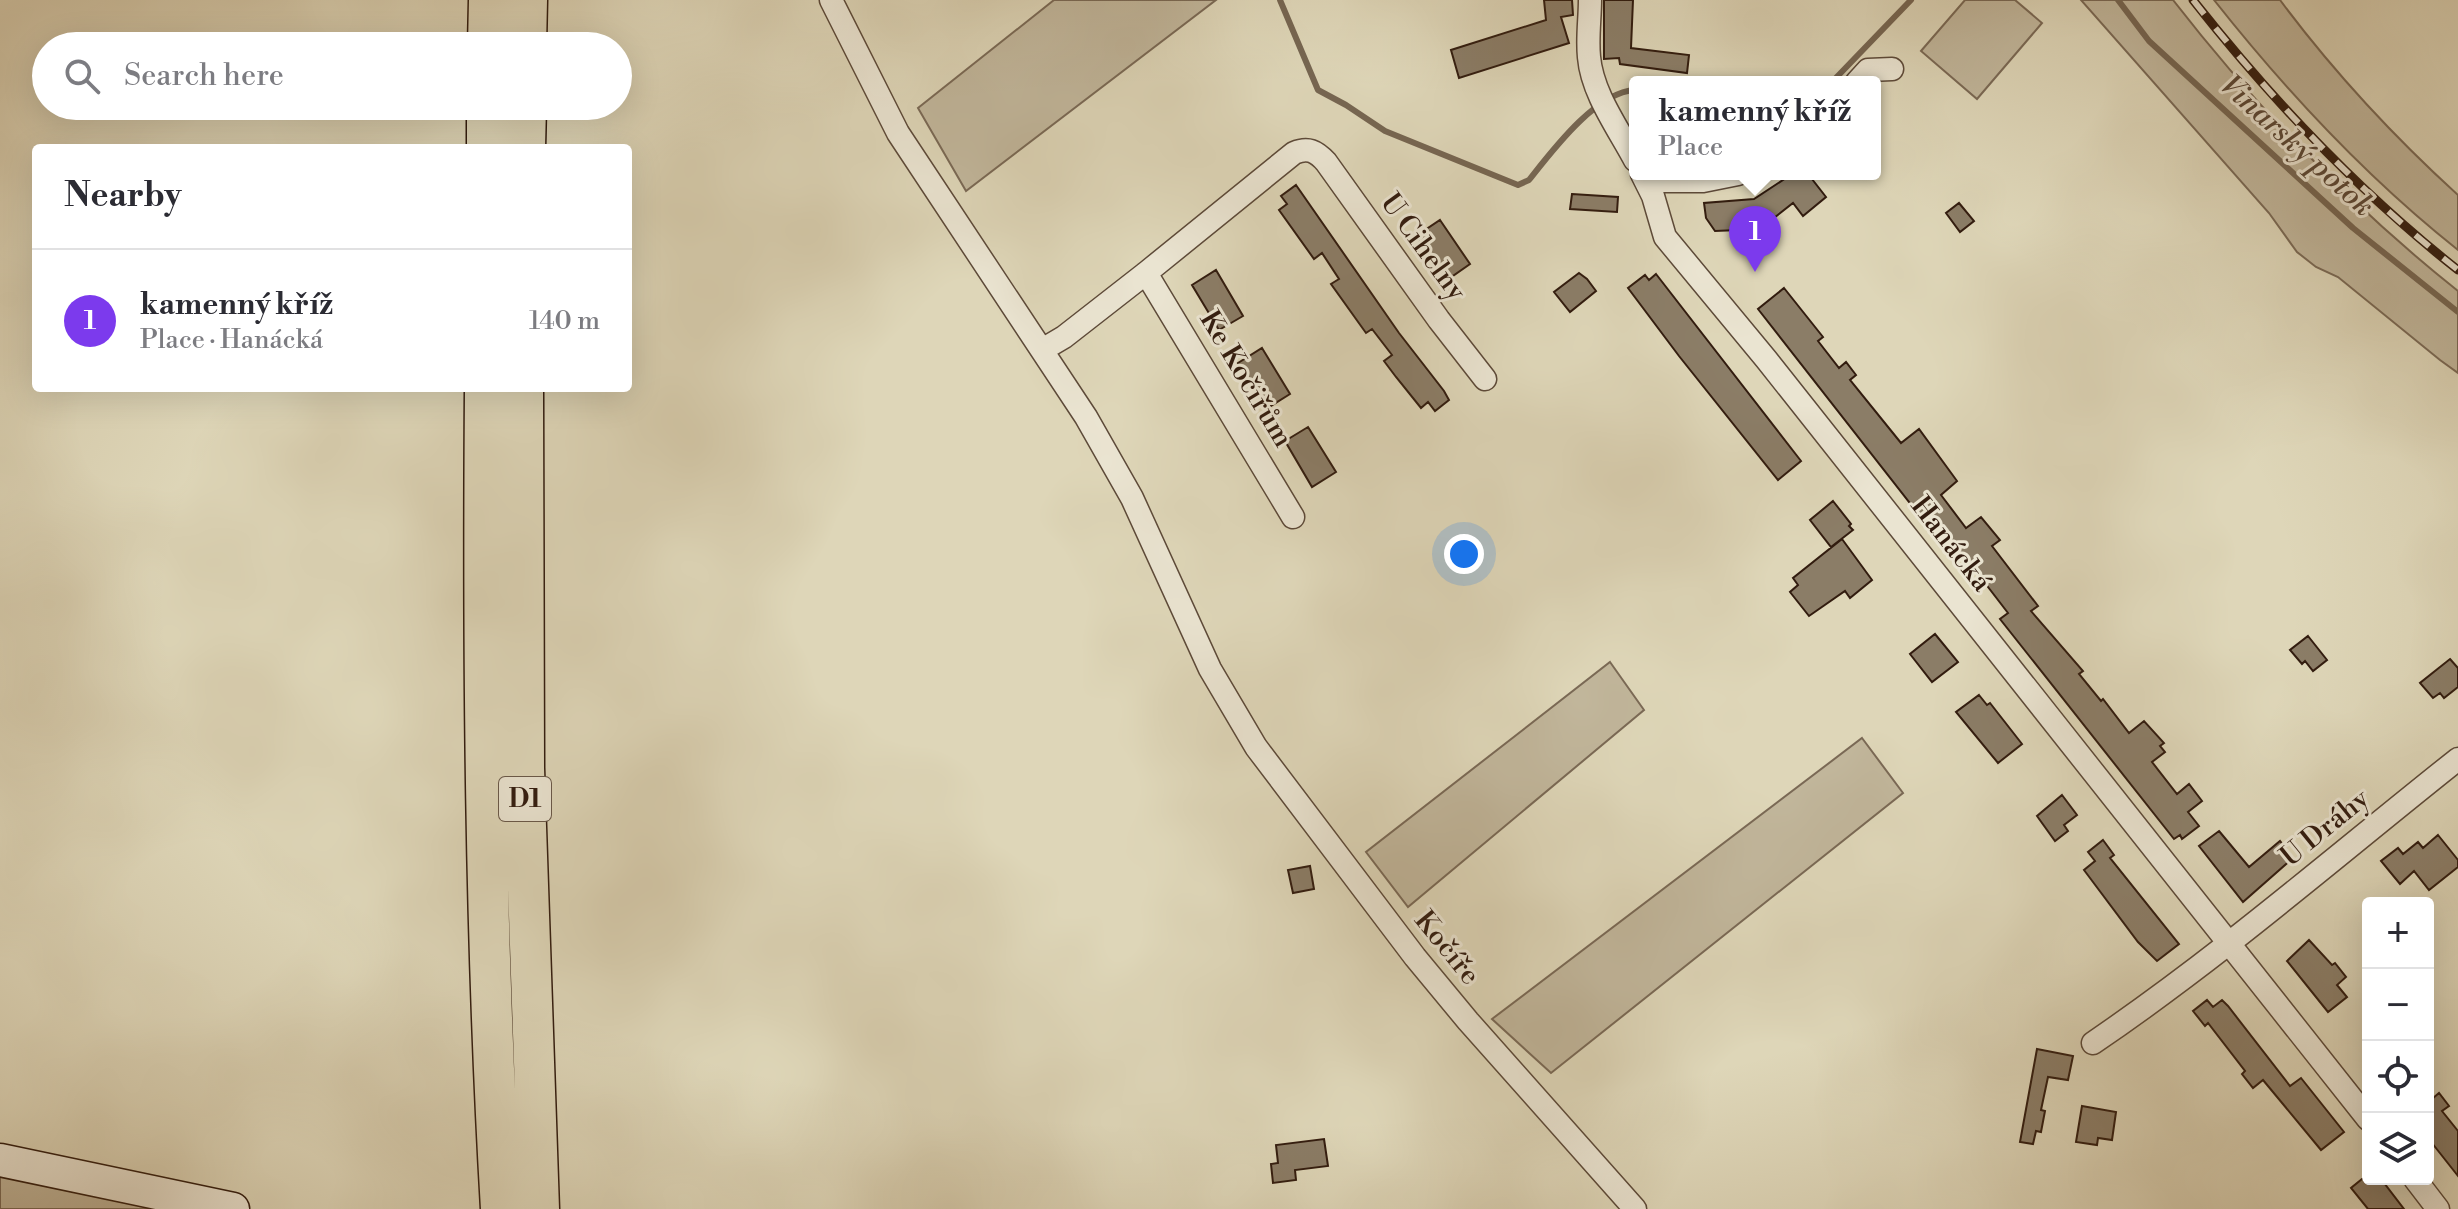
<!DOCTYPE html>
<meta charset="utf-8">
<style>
:root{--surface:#fff;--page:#f7f7f7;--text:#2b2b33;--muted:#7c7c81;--line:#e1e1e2;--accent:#7c3aed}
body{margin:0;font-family:"Libre Bodoni",serif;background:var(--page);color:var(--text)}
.controls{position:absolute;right:24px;bottom:24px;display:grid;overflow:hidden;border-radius:8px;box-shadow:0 8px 32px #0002}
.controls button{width:72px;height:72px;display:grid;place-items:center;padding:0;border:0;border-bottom:2px solid var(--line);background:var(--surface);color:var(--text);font:40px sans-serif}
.you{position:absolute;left:1464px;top:554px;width:28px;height:28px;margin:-20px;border:6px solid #fff;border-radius:50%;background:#1a73e8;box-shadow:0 0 0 12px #1a73e833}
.badge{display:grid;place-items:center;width:52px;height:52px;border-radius:50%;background:var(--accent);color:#fff;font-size:26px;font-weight:700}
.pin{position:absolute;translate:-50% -66px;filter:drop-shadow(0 2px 4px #0008)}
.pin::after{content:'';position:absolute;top:42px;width:28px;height:24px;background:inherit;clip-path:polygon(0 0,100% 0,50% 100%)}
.popup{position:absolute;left:1629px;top:76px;width:252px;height:104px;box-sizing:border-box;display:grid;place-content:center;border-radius:8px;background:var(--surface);filter:drop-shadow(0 2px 6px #0005);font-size:26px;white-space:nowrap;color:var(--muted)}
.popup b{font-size:30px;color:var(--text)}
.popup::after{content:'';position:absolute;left:50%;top:100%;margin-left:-16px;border:16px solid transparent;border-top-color:var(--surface)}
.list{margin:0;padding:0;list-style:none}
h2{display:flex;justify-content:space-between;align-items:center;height:104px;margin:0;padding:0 32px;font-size:34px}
h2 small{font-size:26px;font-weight:400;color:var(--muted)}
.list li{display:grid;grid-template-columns:52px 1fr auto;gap:24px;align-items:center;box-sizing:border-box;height:144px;padding:0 32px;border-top:2px solid var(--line)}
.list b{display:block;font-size:30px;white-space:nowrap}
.list p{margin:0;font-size:26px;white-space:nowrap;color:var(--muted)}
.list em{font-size:26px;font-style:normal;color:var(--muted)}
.icon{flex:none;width:44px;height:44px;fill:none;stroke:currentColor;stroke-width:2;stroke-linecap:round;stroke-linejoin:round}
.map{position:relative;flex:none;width:2458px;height:1209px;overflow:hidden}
.search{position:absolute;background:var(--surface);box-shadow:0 8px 32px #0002;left:32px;top:32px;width:600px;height:88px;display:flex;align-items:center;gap:20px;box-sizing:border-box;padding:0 28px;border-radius:44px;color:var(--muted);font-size:30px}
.panel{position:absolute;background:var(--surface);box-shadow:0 8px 32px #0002;left:32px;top:144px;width:600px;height:248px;border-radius:8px}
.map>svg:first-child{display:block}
.green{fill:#c1b69b;stroke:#7a6955;stroke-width:2}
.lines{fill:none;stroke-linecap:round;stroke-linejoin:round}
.stream{stroke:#766652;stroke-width:6}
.building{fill:#8b7d67;stroke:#321c0f;stroke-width:2}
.minor-casing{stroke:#5d4a39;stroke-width:25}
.secondary-casing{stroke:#321c0f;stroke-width:35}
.motorway-casing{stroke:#321c0f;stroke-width:43}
.minor{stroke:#eae4d1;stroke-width:22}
.secondary{stroke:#eae4d1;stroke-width:32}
.motorway{stroke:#ded6b8;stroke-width:40}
.rail-casing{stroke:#321c0f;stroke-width:9}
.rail{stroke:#eae4d1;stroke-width:6;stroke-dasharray:18;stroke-linecap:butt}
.labels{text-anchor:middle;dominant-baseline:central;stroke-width:6;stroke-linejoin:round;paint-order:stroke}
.shield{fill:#eae4d1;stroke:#695849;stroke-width:2}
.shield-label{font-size:26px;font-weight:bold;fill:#321c0f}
.street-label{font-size:28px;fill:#321c0f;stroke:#eae4d1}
.water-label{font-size:30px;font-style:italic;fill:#5a4736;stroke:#eae4d1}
</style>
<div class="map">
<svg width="2458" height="1209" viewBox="0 0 2458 1209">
<rect width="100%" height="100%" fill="#ded6b8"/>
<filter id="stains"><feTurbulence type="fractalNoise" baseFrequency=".0025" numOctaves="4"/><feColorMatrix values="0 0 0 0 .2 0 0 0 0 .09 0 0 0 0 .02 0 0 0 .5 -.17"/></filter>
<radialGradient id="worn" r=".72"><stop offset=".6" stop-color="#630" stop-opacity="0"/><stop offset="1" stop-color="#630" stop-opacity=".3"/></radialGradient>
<path class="green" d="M1054,0H1216L966,191L918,108Z
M1965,0H2015L2042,23L1977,99L1921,51Z
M2081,0H2173C2257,108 2351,206 2458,291V373L2440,360L2338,277L2316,267L2297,252L2269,213Z
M2214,0H2280C2333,71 2392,135 2458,195V250C2367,178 2286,91 2214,0Z
M1610,662L1644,710L1408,907L1366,852Z
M1862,738L1903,793L1551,1073L1492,1019Z
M0,1173L176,1209H0Z"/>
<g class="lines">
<path class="stream" d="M1280,0L1318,90L1346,105L1385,131L1518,185L1529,180C1552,151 1596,92 1635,90
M2118,0L2149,41L2353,228L2458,312
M1832,82L1911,0"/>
</g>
<path class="building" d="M1544,0H1572L1573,15L1561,17L1569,43L1459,78L1451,50L1546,20Z
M1604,0H1633L1631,48L1689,55L1687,73L1620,64L1619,58L1604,59Z
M1792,174H1808L1826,197L1803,216L1793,203L1765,225L1776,240L1739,230L1715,231L1706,218L1704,203L1754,199Z
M1296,185L1399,333L1444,391L1449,400L1435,411L1428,402L1421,408L1396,377L1384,361L1392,355L1372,329L1366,333L1331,284L1339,279L1322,253L1314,259L1279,210L1287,204L1281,196Z
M1572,194L1618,197L1617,212L1570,209Z
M1959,203L1974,221L1960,232L1946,213Z
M1440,220L1470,264L1447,280L1416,236Z
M1216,270L1243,316L1219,330L1192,285Z
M1579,273L1587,279L1596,291L1570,312L1554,292Z
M1656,274L1801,461L1778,480L1679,356L1628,288L1645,275L1649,280Z
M1784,288L1823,337L1818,341L1839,368L1846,362L1856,375L1850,380L1901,443L1919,429L1957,481L1941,495L1966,528L1981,517L2000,540L1992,546L2038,606L2031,611L2083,671L2079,674L2101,701L2103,699L2129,733L2144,721L2164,743L2160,746L2165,752L2152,762L2177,794L2189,784L2202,801L2188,812L2199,826L2182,839L2180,835L2174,839L2000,619L2008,613L1938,522L1934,519L1927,525L1758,309Z
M1262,348L1290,394L1266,409L1238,363Z
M1308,427L1336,472L1312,487L1285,441Z
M1833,501L1851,524L1849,526L1853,530L1831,547L1810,520Z
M1842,539L1872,580L1850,598L1845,591L1809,616L1790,592L1798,585L1793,578Z
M1935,634L1958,662L1932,682L1910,654Z
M2308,636L2327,660L2313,671L2305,661L2302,664L2290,650Z
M2450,659L2458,668V687L2444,698L2440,693L2433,698L2420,683Z
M1979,695L1987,705L1990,703L2022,744L1998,763L1956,712Z
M2062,795L2077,815L2064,825L2068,831L2055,841L2037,816Z
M2219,831L2249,867L2280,841L2293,858L2243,902L2199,846Z
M2438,835L2458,860V867L2429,890L2414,871L2400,884L2381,861L2398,848L2403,854L2418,842L2423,848Z
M2103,840L2114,855L2110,858L2179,944L2157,961L2138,942L2084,870L2095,861L2088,852Z
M1310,866L1314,889L1293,893L1288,870Z
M2309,940L2332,965L2335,963L2346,977L2337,985L2347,997L2328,1012L2287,961Z
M2207,1000L2213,1007L2222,1000L2228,1006L2290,1086L2301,1078L2344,1132L2321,1150L2263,1080L2253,1088L2242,1074L2245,1071L2208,1023L2205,1026L2193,1011Z
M2037,1049L2073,1056L2068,1080L2048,1077L2041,1110L2045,1111L2041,1132L2036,1131L2033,1144L2020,1142Z
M2428,1093L2432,1099L2439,1093L2449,1106L2442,1111L2458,1131V1176L2428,1138Z
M2082,1106L2116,1112L2112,1140L2098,1138L2097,1145L2076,1142Z
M1324,1139L1328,1166L1295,1170L1296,1180L1273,1183L1271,1164L1278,1163L1276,1145Z
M2362,1179H2381L2404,1209H2368L2351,1188Z"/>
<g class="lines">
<g class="minor-casing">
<path id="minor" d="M831,0L898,133L1086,417L1132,498L1210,669L1256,747L1415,957L1468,1021L1635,1209
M1590,0C1590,18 1587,38 1589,57C1592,93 1618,128 1635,160
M1857,82L1868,70L1892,69
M1642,174L1653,196L1665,237L1766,359L2368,1119
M1646,181H1703L1738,174
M1146,273L1293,517
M1042,350L1064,337L1146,273L1294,153C1308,147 1316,151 1326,162L1439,320L1485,379
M2093,1043C2221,956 2337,855 2458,759
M2415,1179L2438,1209"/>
</g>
<g class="secondary-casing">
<path id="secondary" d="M0,1160L233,1209"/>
</g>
<g class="motorway-casing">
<path id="motorway" d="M488,46L489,0
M526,46L527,0
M487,148V106
M525,148L526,106
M485,388C483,661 485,936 501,1209
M523,388L524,768L539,1209"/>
</g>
<use href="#minor" class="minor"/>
<use href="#secondary" class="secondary"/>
<use href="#motorway" class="motorway"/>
<g class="rail-casing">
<path id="rail" d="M2193,0C2271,99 2359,192 2458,270"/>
</g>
<use href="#rail" class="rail"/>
</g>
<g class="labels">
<rect class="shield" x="499" y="777" width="52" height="44" rx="6"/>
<g class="shield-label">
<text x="525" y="799">D1</text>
</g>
<g class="street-label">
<text transform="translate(1423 247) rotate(54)">U Cihelny</text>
<text transform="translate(1246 379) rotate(59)">Ke Kočiřům</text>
<text transform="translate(1951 544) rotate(52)">Hanácká</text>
<text transform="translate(2325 828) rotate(-39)">U Dráhy</text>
<text transform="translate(1447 948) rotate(51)">Kočíře</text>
</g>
<g class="water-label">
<text transform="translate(2297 146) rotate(42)">Vinarský potok</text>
</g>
</g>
<rect width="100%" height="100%" filter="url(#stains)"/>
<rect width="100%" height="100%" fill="url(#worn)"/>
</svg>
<div class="controls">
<button>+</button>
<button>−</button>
<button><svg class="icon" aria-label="locate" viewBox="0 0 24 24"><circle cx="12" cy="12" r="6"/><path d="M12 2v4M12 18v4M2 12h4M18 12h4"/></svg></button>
<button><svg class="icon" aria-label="layers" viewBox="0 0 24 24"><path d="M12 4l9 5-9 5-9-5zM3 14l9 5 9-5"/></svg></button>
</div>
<div class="you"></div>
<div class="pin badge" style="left:1755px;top:272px">1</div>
<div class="popup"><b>kamenný kříž</b>Place</div>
<div class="search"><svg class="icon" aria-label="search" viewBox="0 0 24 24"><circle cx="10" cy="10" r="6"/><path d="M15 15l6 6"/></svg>Search here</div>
<section class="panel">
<h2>Nearby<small></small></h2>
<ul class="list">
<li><span class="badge">1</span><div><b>kamenný kříž</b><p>Place · Hanácká</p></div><em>140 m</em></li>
</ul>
</section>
</div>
